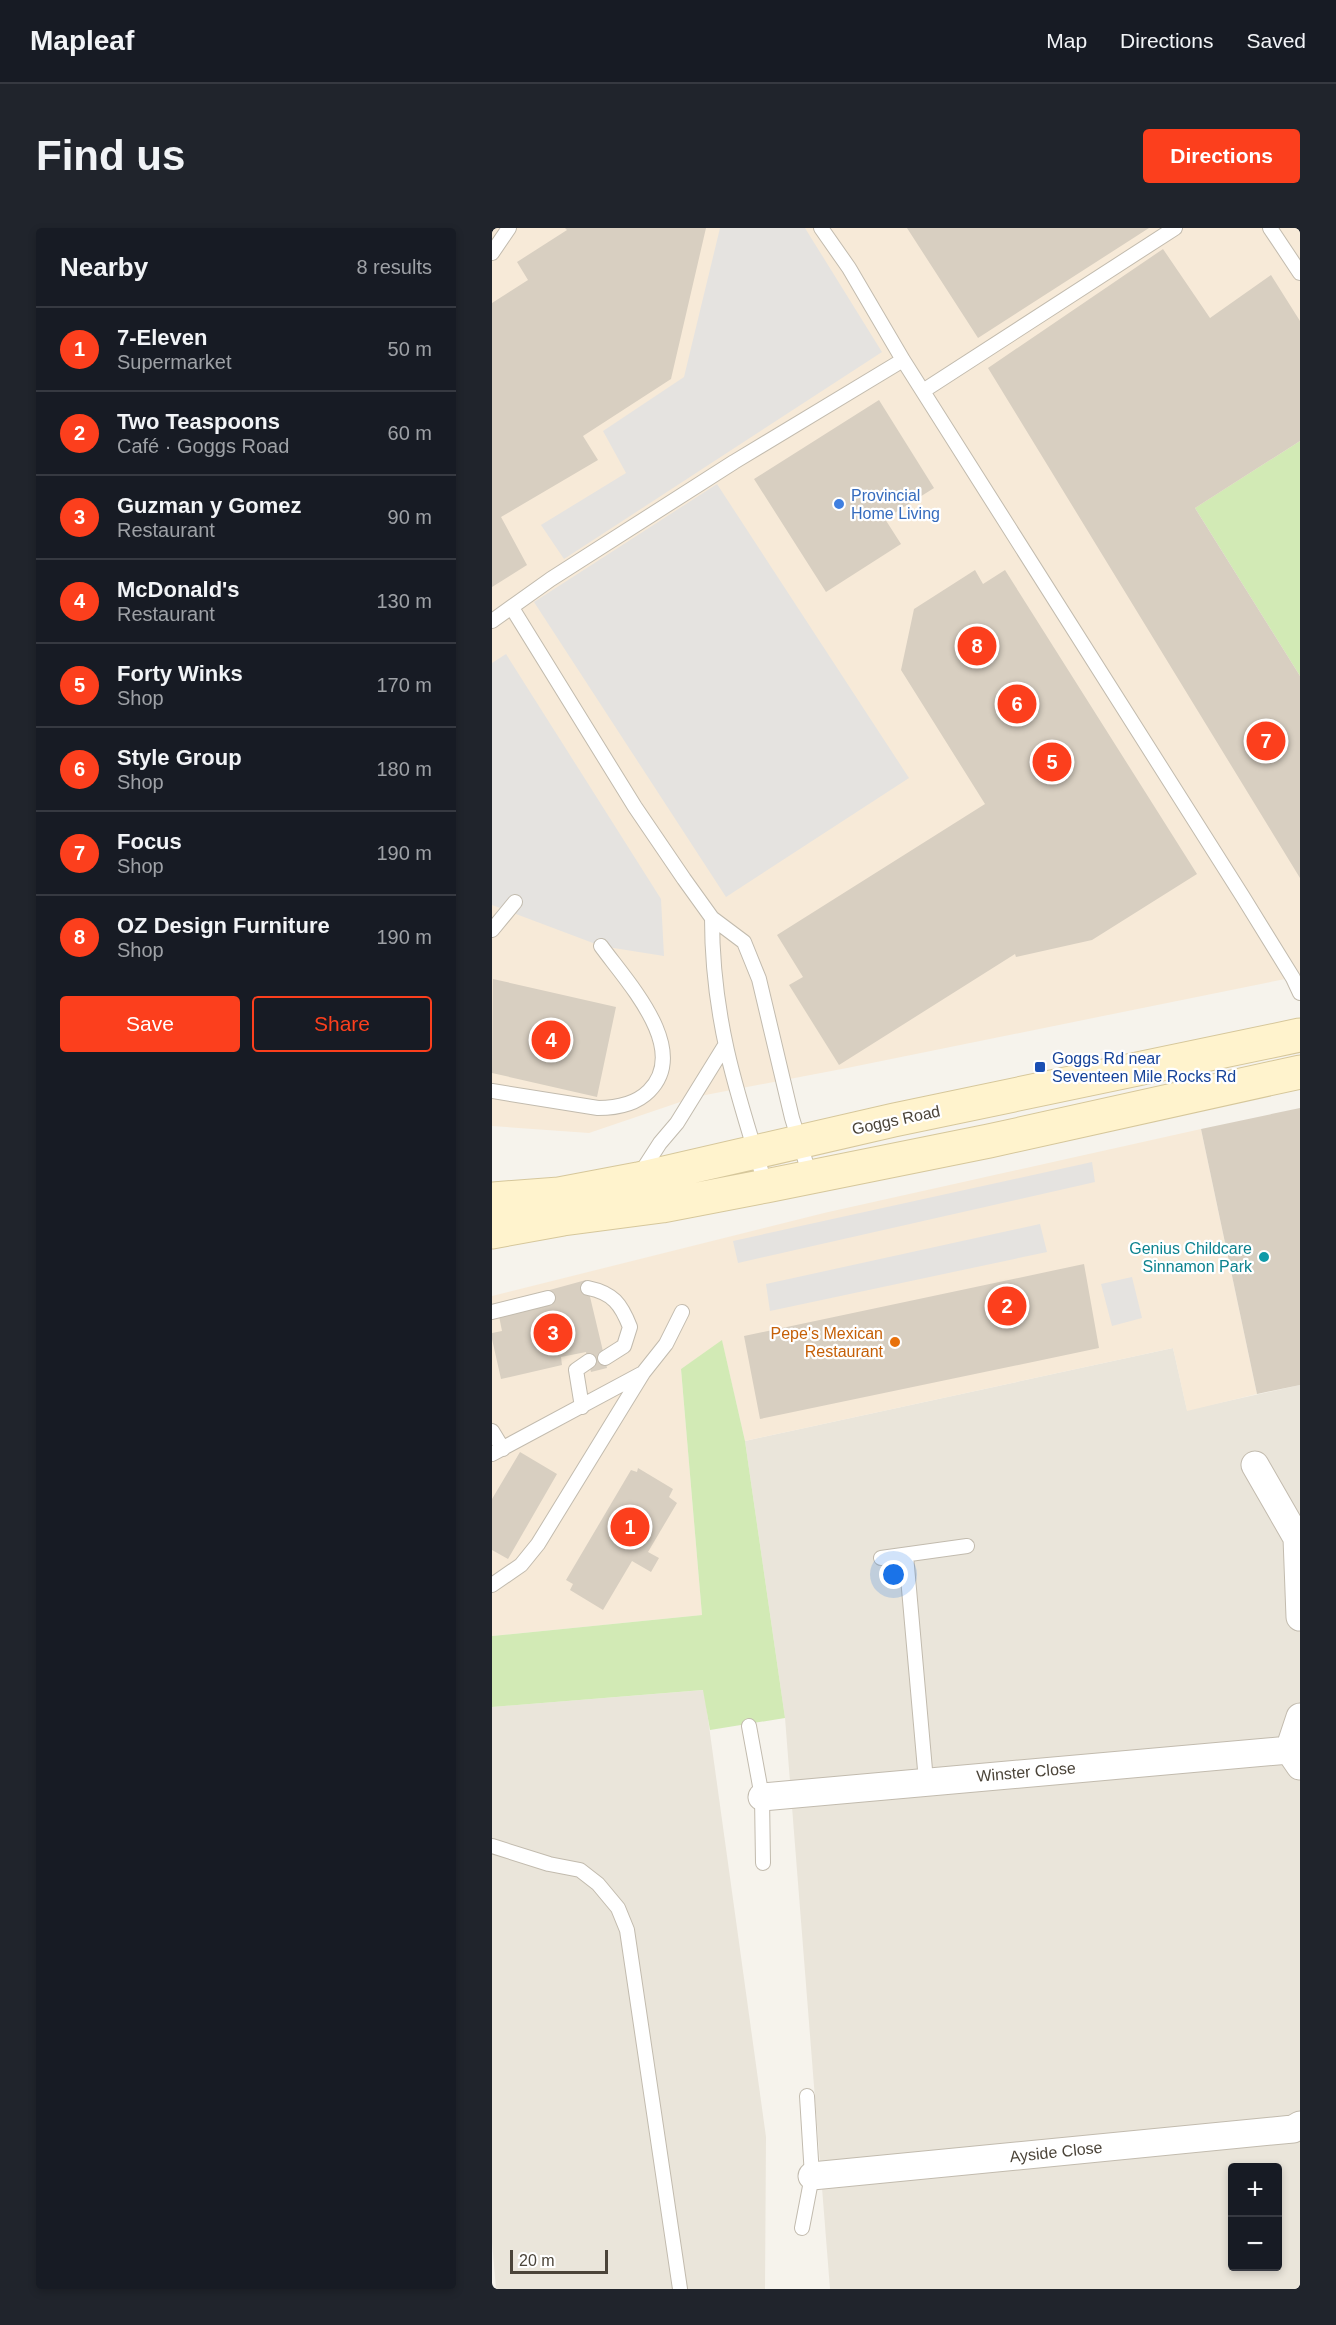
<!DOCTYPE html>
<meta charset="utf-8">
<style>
:root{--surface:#171b24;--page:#20242c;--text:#f1f3f6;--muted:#9ea1a6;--line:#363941;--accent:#fc3f1d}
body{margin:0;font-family:Arial,sans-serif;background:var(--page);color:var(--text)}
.controls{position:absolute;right:18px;bottom:18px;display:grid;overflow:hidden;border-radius:6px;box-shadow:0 3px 9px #0003}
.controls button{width:54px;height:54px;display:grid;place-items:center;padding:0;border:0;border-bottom:2px solid var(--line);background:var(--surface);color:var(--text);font:30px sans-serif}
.scale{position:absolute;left:18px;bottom:15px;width:98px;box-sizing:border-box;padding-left:6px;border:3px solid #4b4439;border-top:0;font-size:16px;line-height:21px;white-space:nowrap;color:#4b4439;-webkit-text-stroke:4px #fff;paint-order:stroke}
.you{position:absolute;left:402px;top:1347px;width:21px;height:21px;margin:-15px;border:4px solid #fff;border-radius:50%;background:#1a73e8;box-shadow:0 0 0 9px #1a73e833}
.badge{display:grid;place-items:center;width:39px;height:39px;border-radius:50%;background:var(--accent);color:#fff;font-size:20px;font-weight:700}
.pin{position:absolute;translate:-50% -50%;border:3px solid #fff;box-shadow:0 2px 6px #0006}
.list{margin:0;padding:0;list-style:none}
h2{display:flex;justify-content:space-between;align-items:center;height:78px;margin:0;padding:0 24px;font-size:26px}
h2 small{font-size:20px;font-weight:400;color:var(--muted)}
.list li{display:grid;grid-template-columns:39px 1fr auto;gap:18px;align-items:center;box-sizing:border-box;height:84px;padding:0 24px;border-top:2px solid var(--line)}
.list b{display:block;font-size:22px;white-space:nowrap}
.list p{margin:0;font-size:20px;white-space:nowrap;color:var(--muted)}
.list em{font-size:20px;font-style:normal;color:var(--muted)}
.actions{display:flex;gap:12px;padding:18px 24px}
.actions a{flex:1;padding:14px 0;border:2px solid var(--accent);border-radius:6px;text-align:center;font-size:21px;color:var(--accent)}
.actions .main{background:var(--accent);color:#fff}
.map{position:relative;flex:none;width:808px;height:2061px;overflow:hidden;border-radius:6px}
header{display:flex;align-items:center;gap:36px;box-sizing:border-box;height:84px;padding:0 30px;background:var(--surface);border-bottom:2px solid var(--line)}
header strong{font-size:28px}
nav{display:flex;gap:33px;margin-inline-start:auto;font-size:21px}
.intro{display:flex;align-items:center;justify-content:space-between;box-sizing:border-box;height:144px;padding:0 36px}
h1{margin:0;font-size:42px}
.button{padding:15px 27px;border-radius:6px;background:var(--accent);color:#fff;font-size:21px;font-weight:700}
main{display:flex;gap:36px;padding:0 36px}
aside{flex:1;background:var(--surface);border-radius:6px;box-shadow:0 3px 9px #0003}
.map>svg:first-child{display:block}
.residential{fill:#eae5da;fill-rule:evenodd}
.commercial{fill:#f7ead8}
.park{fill:#d2eab5}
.parking{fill:#e5e3e0}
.building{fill:#d8cfc1}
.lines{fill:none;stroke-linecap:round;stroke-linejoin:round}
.lane-casing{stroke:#c2bbae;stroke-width:16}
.street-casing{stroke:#c2bbae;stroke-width:29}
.secondary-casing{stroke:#d6c79b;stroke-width:35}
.lane{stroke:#fff;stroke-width:14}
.street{stroke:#fff;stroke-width:27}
.secondary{stroke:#fff3cd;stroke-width:33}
.shop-dot{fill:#3f7fe0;stroke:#fff;stroke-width:2}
.transit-dot{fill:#1a4fb4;stroke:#fff;stroke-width:2}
.culture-dot{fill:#0f9aa8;stroke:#fff;stroke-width:2}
.food-dot{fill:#e8710a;stroke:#fff;stroke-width:2}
.labels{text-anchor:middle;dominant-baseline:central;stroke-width:4.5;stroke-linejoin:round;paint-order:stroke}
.shop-label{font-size:16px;fill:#366cbe;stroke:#fff;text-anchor:start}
.transit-label{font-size:16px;fill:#164399;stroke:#fff;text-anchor:start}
.street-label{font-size:16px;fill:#4b4439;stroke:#fff}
.culture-label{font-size:16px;fill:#0d838f;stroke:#fff;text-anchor:end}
.food-label{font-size:16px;fill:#c56008;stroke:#fff;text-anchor:end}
</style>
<header>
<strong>Mapleaf</strong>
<nav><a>Map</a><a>Directions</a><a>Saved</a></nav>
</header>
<div class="intro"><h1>Find us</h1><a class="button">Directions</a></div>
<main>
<aside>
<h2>Nearby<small>8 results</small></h2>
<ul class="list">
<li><span class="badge">1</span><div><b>7-Eleven</b><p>Supermarket</p></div><em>50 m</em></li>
<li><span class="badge">2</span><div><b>Two Teaspoons</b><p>Café · Goggs Road</p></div><em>60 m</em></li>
<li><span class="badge">3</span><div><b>Guzman y Gomez</b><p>Restaurant</p></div><em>90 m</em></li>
<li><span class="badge">4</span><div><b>McDonald's</b><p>Restaurant</p></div><em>130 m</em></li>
<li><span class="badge">5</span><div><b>Forty Winks</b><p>Shop</p></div><em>170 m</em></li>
<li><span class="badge">6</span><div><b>Style Group</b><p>Shop</p></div><em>180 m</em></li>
<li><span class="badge">7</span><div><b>Focus</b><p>Shop</p></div><em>190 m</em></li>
<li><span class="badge">8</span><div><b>OZ Design Furniture</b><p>Shop</p></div><em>190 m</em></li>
</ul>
<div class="actions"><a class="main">Save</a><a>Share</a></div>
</aside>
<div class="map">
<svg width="808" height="2061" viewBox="0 0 808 2061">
<rect width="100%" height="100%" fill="#f6f3ec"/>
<path class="residential" d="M681,1120L695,1182L808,1157V2061H338L293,1490L253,1213ZM740,1940H786V2038H740Z
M212,1462L274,1909L273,2061H4L0,2014V1479Z"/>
<path class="commercial" d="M0,0H808V213L703,281L808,448V748L355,840L203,869L97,905L0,898Z
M709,901L765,1166L695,1183L681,1120L253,1213L230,1113L189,1141L210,1387L0,1408V1068L332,985Z"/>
<path class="park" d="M808,213V448L703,280Z
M230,1112L253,1213L293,1490L218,1502L211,1462L0,1479V1408L210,1387L189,1141Z"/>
<path class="parking" d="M228,0H313L390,124L72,331L49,297L134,245L111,203L192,149Z
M225,256L417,550L234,669L42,374Z
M14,426L169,671L172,728L109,718L0,677V435Z
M600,934L603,954L246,1035L241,1013Z
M548,996L555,1024L278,1083L274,1056Z
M640,1049L650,1090L620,1098L609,1056Z"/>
<path class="building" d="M73,0H214L179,151L91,208L106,232L9,289L35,337L0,359V75L36,52L25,34L75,2Z
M415,0H657L486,110Z
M671,21L718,90L779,47L808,93V213L703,280L808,448V650L496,140Z
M387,172L442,260L393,291L409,316L334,364L262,251Z
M483,342L491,356L513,342L705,646L600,712L524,729L523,726L347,837L297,757L311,749L285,707L493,576L409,442L422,381Z
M1,751L124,779L105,869L0,845Z
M808,880V1157L765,1166L709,901Z
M592,1036L607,1120L268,1191L252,1108Z
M94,1052L115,1140L99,1144L94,1124L69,1129L70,1137L9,1151L0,1111V1105L10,1103L7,1088L58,1077L54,1063Z
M28,1224L65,1246L16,1331L0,1322V1271Z
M146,1240L181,1261L177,1269L185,1275L156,1324L167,1330L159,1344L140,1333L111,1382L78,1362L81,1356L74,1352L139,1242L145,1244Z"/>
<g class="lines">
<g class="lane-casing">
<path id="lane" d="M329,0L357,40L411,132L751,669L801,750L808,765
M778,0L808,45
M0,25L17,0
M431,163L683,0
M20,380L143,579L192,651L220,690L252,714L267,751L300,890L318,948
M0,393L59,351L242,234L411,132
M220,690C220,790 244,863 274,958
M0,702L23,674
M0,863L106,880C124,880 143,877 157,863C199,821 135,754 109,718
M148,946L168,915L185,895L232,819
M96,1060C121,1065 129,1076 138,1099L132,1118L113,1130
M0,1084L56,1070
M90,1179L84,1142L97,1133
M0,1203L11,1221
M0,1226L149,1146
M414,1327L434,1553
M389,1330L475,1318
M0,1357L29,1337L46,1316L151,1145L174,1116L190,1084
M257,1498L270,1569L271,1635
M0,1618L57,1636L88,1642L106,1656L126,1680L135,1702L188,2061
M310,2000L320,1948L315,1868"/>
</g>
<g class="street-casing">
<path id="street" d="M763,1237L805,1310L808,1389
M808,1489L797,1522L808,1538
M270,1569L797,1522
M320,1948L801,1901L808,1897"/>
</g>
<g class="secondary-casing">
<path id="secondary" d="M0,971L67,966L146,951L402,892L808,807
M0,1004L71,991L170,978L274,958L497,913L808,844"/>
</g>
<use href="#lane" class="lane"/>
<use href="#street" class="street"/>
<use href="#secondary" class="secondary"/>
</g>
<circle class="shop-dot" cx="347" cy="276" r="6"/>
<rect class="transit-dot" x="542" y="833" width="12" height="12" rx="3"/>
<circle class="culture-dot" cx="772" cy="1029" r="6"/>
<circle class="food-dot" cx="403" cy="1114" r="6"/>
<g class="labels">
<g class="shop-label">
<text x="359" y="267">Provincial<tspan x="359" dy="18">Home Living</tspan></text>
</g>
<g class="transit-label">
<text x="560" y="830">Goggs Rd near<tspan x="560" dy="18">Seventeen Mile Rocks Rd</tspan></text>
</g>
<g class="street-label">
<text transform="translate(404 892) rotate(-12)">Goggs Road</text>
<text transform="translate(534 1544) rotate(-5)">Winster Close</text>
<text transform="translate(564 1924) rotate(-6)">Ayside Close</text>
</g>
<g class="culture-label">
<text x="760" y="1020">Genius Childcare<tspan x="760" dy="18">Sinnamon Park</tspan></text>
</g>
<g class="food-label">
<text x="391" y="1105">Pepe's Mexican<tspan x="391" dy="18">Restaurant</tspan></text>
</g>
</g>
</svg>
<div class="controls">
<button>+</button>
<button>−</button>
</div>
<div class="scale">20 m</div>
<div class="you"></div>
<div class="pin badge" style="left:138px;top:1299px">1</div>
<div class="pin badge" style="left:515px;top:1078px">2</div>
<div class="pin badge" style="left:61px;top:1105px">3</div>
<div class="pin badge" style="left:59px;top:812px">4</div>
<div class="pin badge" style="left:560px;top:534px">5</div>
<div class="pin badge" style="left:525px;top:476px">6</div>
<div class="pin badge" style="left:774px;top:513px">7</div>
<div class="pin badge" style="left:485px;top:418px">8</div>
</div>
</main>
